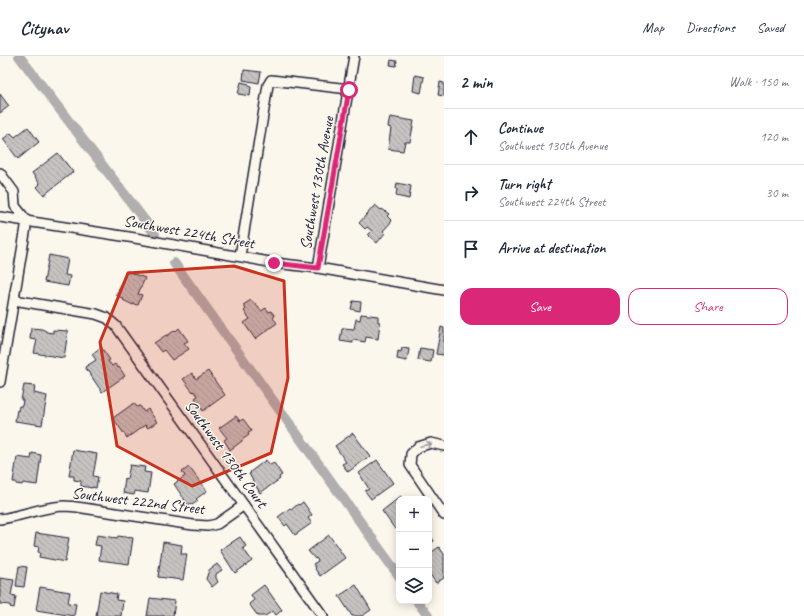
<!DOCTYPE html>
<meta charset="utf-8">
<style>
:root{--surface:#fff;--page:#f6f6f7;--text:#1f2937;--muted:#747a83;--line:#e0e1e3;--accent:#db2777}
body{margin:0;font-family:Caveat,sans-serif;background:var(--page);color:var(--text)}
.controls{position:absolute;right:12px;bottom:12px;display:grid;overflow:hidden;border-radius:8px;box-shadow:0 2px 10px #0003}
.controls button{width:36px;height:36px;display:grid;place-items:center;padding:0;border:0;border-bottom:1px solid var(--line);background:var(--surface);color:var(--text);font:20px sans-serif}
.stop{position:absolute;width:12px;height:12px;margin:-9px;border:3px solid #db2777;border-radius:50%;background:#fff}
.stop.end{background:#db2777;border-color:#fff;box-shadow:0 1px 4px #0008}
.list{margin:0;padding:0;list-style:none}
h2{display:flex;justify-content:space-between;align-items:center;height:52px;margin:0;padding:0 16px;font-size:17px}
h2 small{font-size:13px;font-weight:400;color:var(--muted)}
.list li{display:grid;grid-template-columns:26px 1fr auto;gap:12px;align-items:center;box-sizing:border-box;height:56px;padding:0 16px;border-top:1px solid var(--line)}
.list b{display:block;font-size:15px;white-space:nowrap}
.list p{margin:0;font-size:13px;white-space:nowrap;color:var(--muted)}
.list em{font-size:13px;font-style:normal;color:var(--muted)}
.actions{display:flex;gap:8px;padding:12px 16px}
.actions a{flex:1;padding:9px 0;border:1px solid var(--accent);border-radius:12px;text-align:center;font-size:14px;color:var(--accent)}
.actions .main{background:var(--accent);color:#fff}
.icon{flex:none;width:22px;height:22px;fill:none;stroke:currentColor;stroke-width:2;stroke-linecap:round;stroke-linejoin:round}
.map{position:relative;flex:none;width:444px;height:560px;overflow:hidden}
header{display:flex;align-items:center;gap:24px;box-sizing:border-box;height:56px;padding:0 20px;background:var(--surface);border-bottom:1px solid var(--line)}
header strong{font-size:19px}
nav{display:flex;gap:22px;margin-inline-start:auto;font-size:14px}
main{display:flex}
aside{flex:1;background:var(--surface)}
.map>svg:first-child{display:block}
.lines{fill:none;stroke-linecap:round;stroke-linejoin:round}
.canal{stroke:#b1aeb0;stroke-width:10}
.building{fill:url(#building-back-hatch);stroke:#22223b}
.minor-casing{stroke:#22223b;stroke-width:12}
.minor{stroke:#fbf7ec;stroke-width:9}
.oneway{stroke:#99979c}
.route{stroke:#db2777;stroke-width:5}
.marked{fill:#c8321e;fill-opacity:0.2;stroke:#c8321e;stroke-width:3;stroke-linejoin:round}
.labels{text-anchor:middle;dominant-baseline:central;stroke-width:3;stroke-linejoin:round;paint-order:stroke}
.street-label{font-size:16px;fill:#22223b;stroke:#fbf7ec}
</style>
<header>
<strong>Citynav</strong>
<nav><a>Map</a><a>Directions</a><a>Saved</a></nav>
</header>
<main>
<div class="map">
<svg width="444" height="560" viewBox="0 0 444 560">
<defs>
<pattern id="building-back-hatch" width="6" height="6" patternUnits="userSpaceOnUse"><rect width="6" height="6" fill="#c6c2c0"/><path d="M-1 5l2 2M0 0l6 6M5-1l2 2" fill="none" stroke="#aaa6a6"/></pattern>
</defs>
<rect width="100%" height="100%" fill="#fbf7ec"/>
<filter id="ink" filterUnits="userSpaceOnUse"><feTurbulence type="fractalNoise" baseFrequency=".025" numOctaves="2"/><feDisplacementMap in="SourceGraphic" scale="8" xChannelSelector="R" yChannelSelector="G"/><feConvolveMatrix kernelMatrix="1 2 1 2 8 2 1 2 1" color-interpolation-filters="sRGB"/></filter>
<g filter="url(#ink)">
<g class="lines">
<path class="canal" d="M19,0L155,178
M174,207L399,520
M417,545L428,560"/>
</g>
<path class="building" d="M391,4L397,5L396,10L390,9Z
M244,14L261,16L259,27L243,24Z
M415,19L424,21L421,37L413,35Z
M241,26L249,28V30L251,31L250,40L238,38Z
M440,26L444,27V40L438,39Z
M0,38L9,50L0,57Z
M390,61L414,65L410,86H405L403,95L388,93L391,72L388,71Z
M28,71L39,86L18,103L3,83L11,77L15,81Z
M58,97L73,116L44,139L37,131L40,128L32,117Z
M397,127L411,130L409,143L396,140L397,133H396Z
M375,149L381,154L382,153L389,158L387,160L392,165L383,175L385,177L377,187L368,179L372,175L367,171L365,173L359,167Z
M49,199L68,203L65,219L70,220L68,230L44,226Z
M127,215L145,222L138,238L142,239L138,249L133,248V249L123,244L124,243L116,239Z
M251,244L254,248L255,247L261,255L266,252L269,256L271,255L275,260L273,262L277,267L255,283L244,267L250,263L244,255L246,253L243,249Z
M353,245L361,246L360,255L351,253Z
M361,258L378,260V266H380L378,283L366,281L365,286L353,284V287L340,285L342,273H344V272L354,273L356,263L360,264Z
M441,271L444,272V299L436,298Z
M31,272L42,273L46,275V276L53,277V274L68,275L64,302L34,297L37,284L30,283Z
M179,272L188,285L184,287L189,293L172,304L164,294L161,296L154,287L166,279L167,280L175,274L176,275Z
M101,291L110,304L108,305L112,310L115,308L118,312L119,311L125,320L102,336L85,311L96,304L92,298Z
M402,292L409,293L407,305L397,303L398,295L401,296Z
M420,292L433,294L431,306L418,304Z
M208,315L225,339L203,355L198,348L199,347L195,342L198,340L194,335L193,336L183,323L192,317L196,323Z
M24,329L35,330L34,337L47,340L42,369L15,365L17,354L18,355L19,350H22L23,344H21Z
M134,347L137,351L140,350L144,356L148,353L157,366L148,372L145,369L127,382L113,362Z
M236,360L240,365L243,363L252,375L248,377L249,379L242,384V385L230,394L224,384L227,382L219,372Z
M353,377L370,400L348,416L342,408L346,406L335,390Z
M73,394L97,398L93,420L98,421L96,432L92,431V432L81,430V425L74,424V420H69Z
M32,397L41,399L37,429L23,427L22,429L16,428V426H13L17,401L31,403Z
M266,404L270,409L274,407L282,419L279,421L280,423L260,437L249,418L251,417L250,416Z
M377,404L393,427L371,443L365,435L369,433L359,417Z
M130,409L145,411L144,416L151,417L148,437L135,435L134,439L123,437L125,422L127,423Z
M189,411L207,435L196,443L198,445L192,449L191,447L188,449L174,428L185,420L182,416Z
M401,440L403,443H399V470L395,473L382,455Z
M303,446L312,459L308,462L312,467L295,479L287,468L285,470L278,461L290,452L291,454L298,448L299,449Z
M36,477L69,482L65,506L39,501L40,497L38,496L39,491L34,490Z
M429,477L434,485L429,488Z
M97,479L117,482L118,480L133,482L129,508L99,504L101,490L95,489Z
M329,479L345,502L320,520L315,513L316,512L313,508L318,505L316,502L315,503L308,495Z
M240,481L246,490L243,492L252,505L235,517L220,494Z
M163,486L182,489L181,498H187L183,524L158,521Z
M439,491L444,498V522L436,527L429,517V498Z
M217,508L222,514L216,518V522L218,526L212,531L206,523L209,514Z
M19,510L27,511L24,531L16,530Z
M0,522L14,524L11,539L16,540L14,552L10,551V549L0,548Z
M264,529L282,554L276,559L273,555L265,560H258L249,548L254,544L251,539Z
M356,529L371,554L362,560H352L339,540Z
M40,531L70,536L68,547L76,548L74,560L36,554Z
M100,535L117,538L116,544L123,545L121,560H96Z
M150,542L175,545L173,560H147Z"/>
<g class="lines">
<g class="minor-casing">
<path id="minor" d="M0,117L14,136L15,150L27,165L0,326
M0,161L135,182L275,207L318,212L444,234
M240,200L268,29L271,24L349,33
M318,212L354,0
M14,244L96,258L107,262L116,270L323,560
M444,390L431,387L418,391L411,398L410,409L444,459
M0,463C22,460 42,451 64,450C70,450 77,451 83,452L193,469L208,470L217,468L244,449"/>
</g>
<use href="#minor" class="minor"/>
</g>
<defs><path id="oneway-shaft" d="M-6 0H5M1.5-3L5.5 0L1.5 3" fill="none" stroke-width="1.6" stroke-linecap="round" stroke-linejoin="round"/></defs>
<use class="oneway" href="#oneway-shaft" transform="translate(426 389) rotate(-12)"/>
</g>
<g class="lines" filter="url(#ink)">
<path class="route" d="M274,207L318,212L349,34"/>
</g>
<path class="marked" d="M234,210L284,225L288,322L271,397L192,430L117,390L100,286L128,217Z"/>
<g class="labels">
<g class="street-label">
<text transform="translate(317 127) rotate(-80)">Southwest 130th Avenue</text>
<text transform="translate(189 176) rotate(10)">Southwest 224th Street</text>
<text transform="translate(226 398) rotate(54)">Southwest 130th Court</text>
<text transform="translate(138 445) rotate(7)">Southwest 222nd Street</text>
</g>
</g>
</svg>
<div class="controls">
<button>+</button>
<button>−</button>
<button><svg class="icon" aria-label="layers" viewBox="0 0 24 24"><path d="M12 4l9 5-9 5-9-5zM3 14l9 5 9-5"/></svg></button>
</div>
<div class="stop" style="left:349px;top:34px"></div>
<div class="stop end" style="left:274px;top:207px"></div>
</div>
<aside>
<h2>2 min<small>Walk · 150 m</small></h2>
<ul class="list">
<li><svg class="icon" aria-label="ahead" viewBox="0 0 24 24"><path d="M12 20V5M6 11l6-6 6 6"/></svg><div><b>Continue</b><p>Southwest 130th Avenue</p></div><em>120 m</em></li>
<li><svg class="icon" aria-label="right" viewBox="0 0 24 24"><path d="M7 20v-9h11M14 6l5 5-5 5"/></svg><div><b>Turn right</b><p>Southwest 224th Street</p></div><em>30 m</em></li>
<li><svg class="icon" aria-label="arrive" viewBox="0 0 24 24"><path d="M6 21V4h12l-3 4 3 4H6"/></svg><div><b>Arrive at destination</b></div></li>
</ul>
<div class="actions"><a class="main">Save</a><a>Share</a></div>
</aside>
</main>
